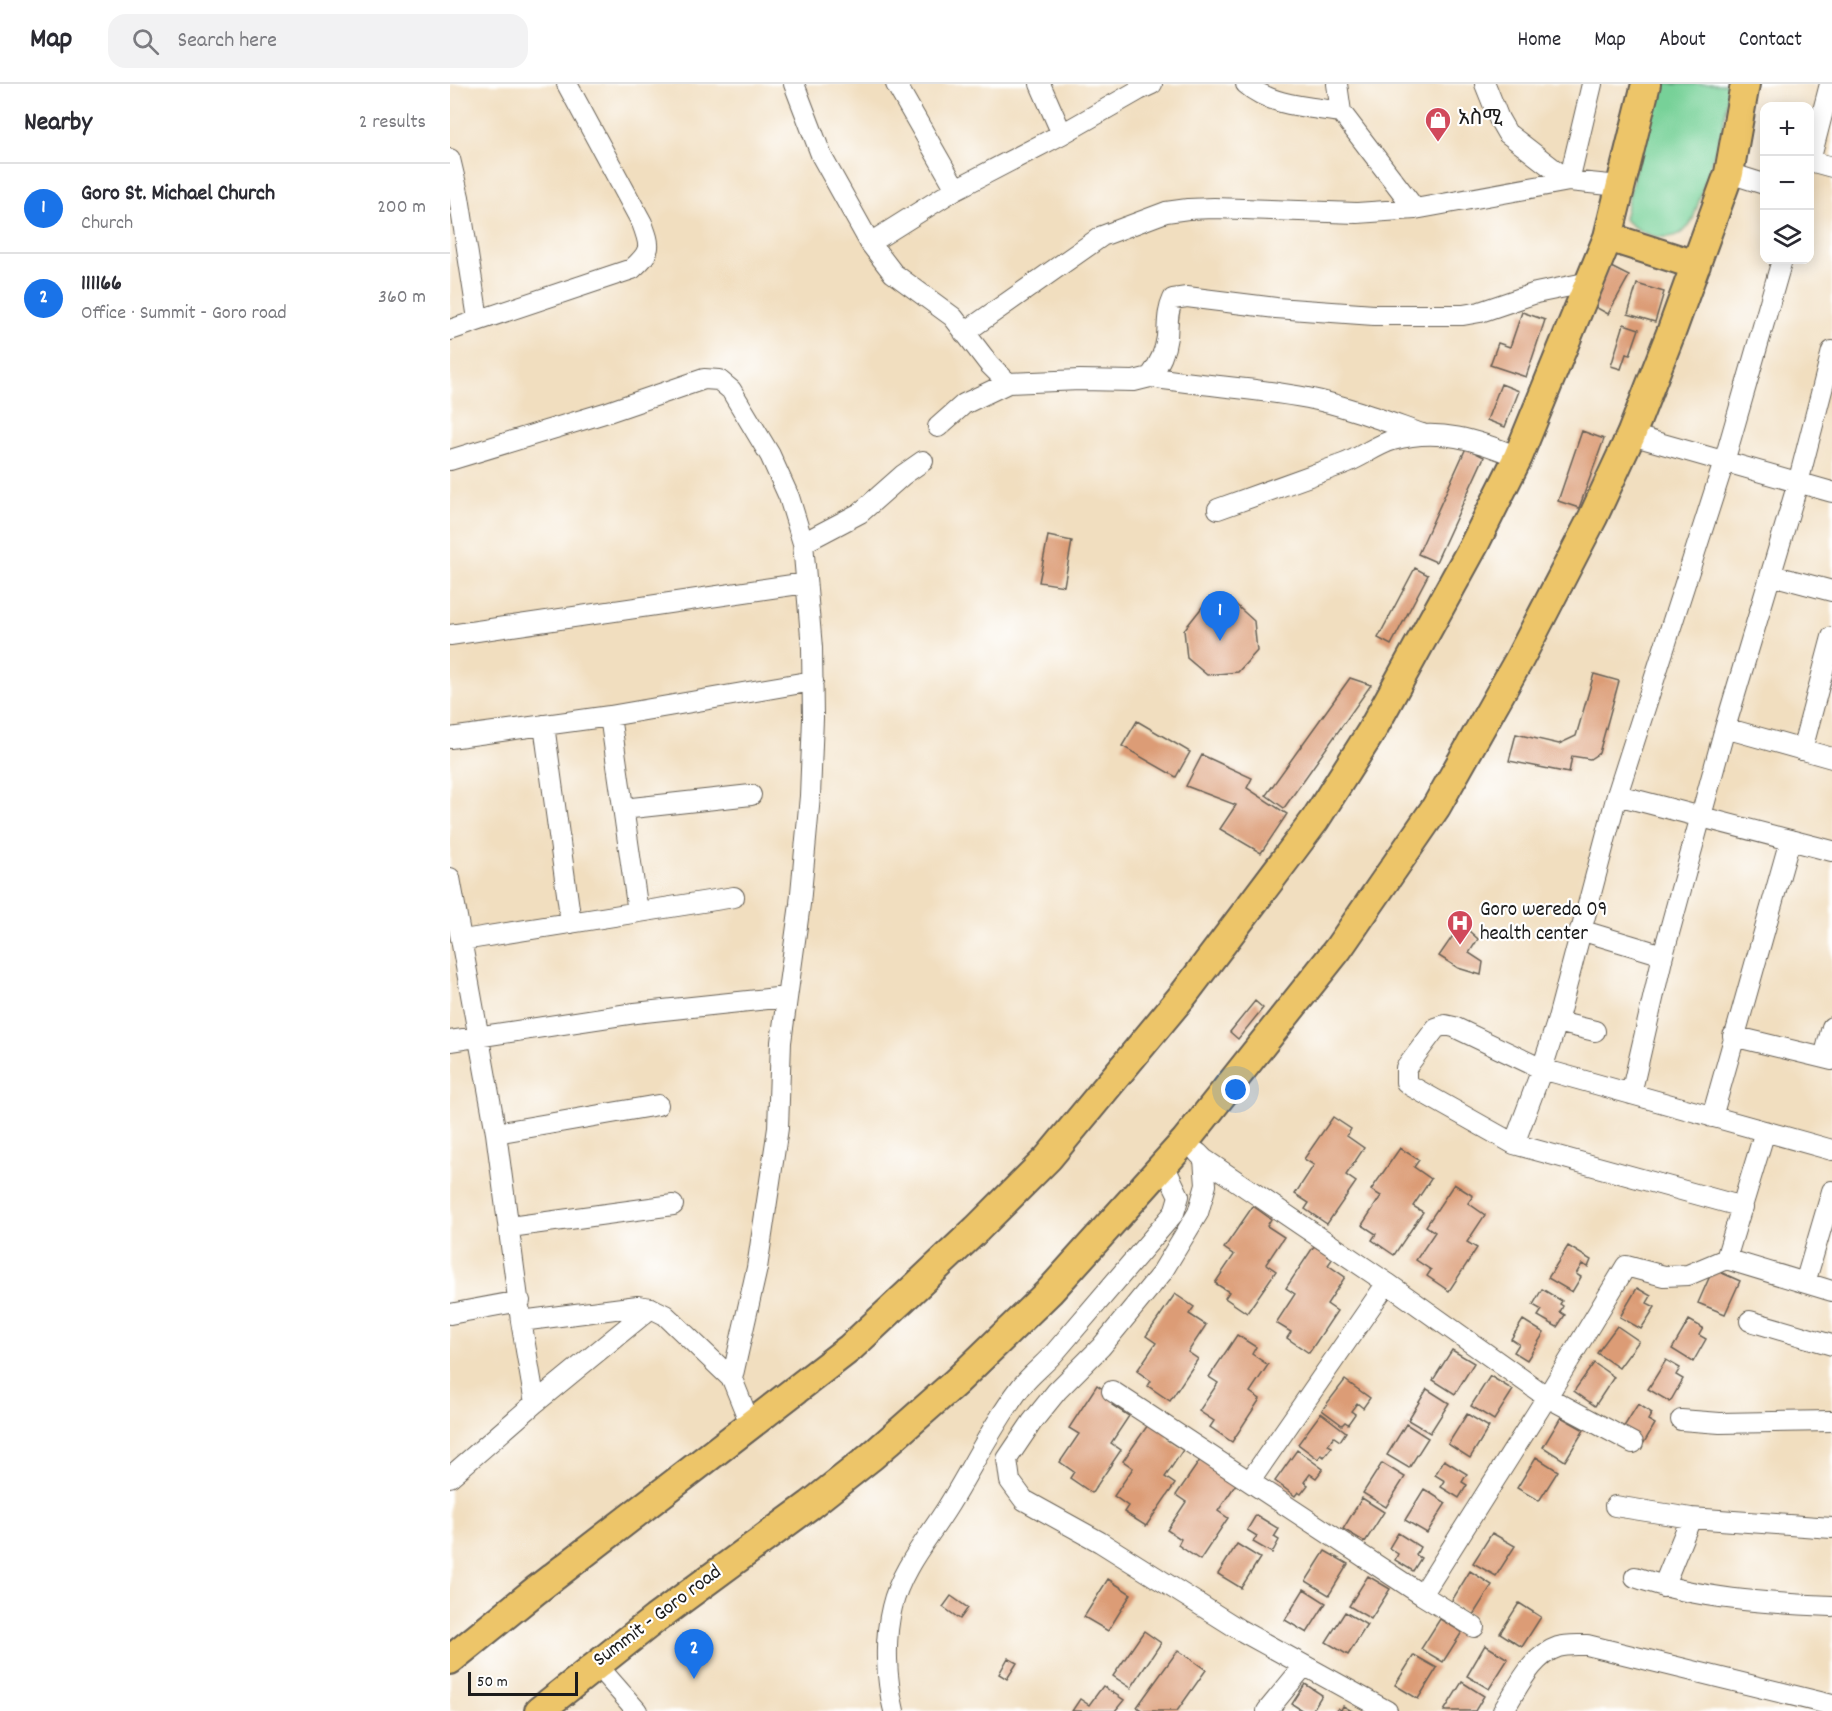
<!DOCTYPE html>
<meta charset="utf-8">
<style>
:root{--surface:#fff;--page:#f2f2f3;--text:#2b2b33;--muted:#7c7c81;--line:#e1e1e2;--accent:#1a73e8}
body{margin:0;font-family:Dekko,"Noto Sans Ethiopic",sans-serif;background:var(--page);color:var(--text)}
.controls{position:absolute;right:18px;top:18px;display:grid;overflow:hidden;border-radius:12px;box-shadow:0 3px 15px #0003}
.controls button{width:54px;height:54px;display:grid;place-items:center;padding:0;border:0;border-bottom:2px solid var(--line);background:var(--surface);color:var(--text);font:30px sans-serif}
.scale{position:absolute;left:18px;bottom:15px;width:110px;box-sizing:border-box;padding-left:6px;border:3px solid #1c1c1c;border-top:0;font-size:16px;line-height:21px;white-space:nowrap;color:#1c1c1c;-webkit-text-stroke:4px #fff;paint-order:stroke}
.you{position:absolute;left:786px;top:1006px;width:21px;height:21px;margin:-15px;border:4px solid #fff;border-radius:50%;background:#1a73e8;box-shadow:0 0 0 9px #1a73e833}
.badge{display:grid;place-items:center;width:39px;height:39px;border-radius:50%;background:var(--accent);color:#fff;font-size:20px;font-weight:700}
.pin{position:absolute;translate:-50% -50px;filter:drop-shadow(0 2px 3px #0008)}
.pin::after{content:'';position:absolute;top:32px;width:21px;height:18px;background:inherit;clip-path:polygon(0 0,100% 0,50% 100%)}
.list{margin:0;padding:0;list-style:none}
h2{display:flex;justify-content:space-between;align-items:center;height:78px;margin:0;padding:0 24px;font-size:26px}
h2 small{font-size:20px;font-weight:400;color:var(--muted)}
.list li{display:grid;grid-template-columns:39px 1fr auto;gap:18px;align-items:center;box-sizing:border-box;height:90px;padding:0 24px;border-top:2px solid var(--line)}
.list b{display:block;font-size:22px;white-space:nowrap}
.list p{margin:0;font-size:20px;white-space:nowrap;color:var(--muted)}
.list em{font-size:20px;font-style:normal;color:var(--muted)}
.icon{flex:none;width:33px;height:33px;fill:none;stroke:currentColor;stroke-width:2;stroke-linecap:round;stroke-linejoin:round}
.map{position:relative;flex:none;width:1382px;height:1627px;overflow:hidden}
header{display:flex;align-items:center;gap:36px;box-sizing:border-box;height:84px;padding:0 30px;background:var(--surface);border-bottom:2px solid var(--line)}
header strong{font-size:28px}
nav{display:flex;gap:33px;margin-inline-start:auto;font-size:21px}
.search{width:420px;height:54px;background:var(--page);display:flex;align-items:center;gap:15px;box-sizing:border-box;padding:0 21px;border-radius:18px;color:var(--muted);font-size:22px}
main{display:flex}
aside{flex:1;background:var(--surface)}
.map>svg:first-child{display:block}
.green{fill:#77d198;stroke:#4a765a;stroke-width:1.5}
.building{fill:#dc9c76}
.lines{fill:none;stroke-linecap:round;stroke-linejoin:round}
.minor-casing{stroke:#676055;stroke-width:22}
.highway-casing{stroke:#676055;stroke-width:32}
.minor{stroke:#fff;stroke-width:20}
.highway{stroke:#edc569;stroke-width:28}
.labels{text-anchor:middle;dominant-baseline:central;stroke-width:4.5;stroke-linejoin:round;paint-order:stroke}
.poi-label{font-size:21px;fill:#1c1c1c;stroke:#fff;text-anchor:start}
.street-label{font-size:21px;fill:#1c1c1c;stroke:#fff}
</style>
<header>
<strong>Map</strong>
<div class="search"><svg class="icon" aria-label="search" viewBox="0 0 24 24"><circle cx="10" cy="10" r="6"/><path d="M15 15l6 6"/></svg>Search here</div>
<nav><a>Home</a><a>Map</a><a>About</a><a>Contact</a></nav>
</header>
<main>
<aside>
<h2>Nearby<small>2 results</small></h2>
<ul class="list">
<li><span class="badge">1</span><div><b>Goro St. Michael Church</b><p>Church</p></div><em>200 m</em></li>
<li><span class="badge">2</span><div><b>111166</b><p>Office · Summit - Goro road</p></div><em>360 m</em></li>
</ul>
</aside>
<div class="map">
<svg width="1382" height="1627" viewBox="0 0 1382 1627">
<rect width="100%" height="100%" fill="#fff"/>
<filter id="ink" filterUnits="userSpaceOnUse"><feTurbulence type="fractalNoise" baseFrequency=".0167" numOctaves="2"/><feDisplacementMap in="SourceGraphic" scale="12" xChannelSelector="R" yChannelSelector="G"/><feConvolveMatrix kernelMatrix="1 2 1 2 8 2 1 2 1" color-interpolation-filters="sRGB"/></filter>
<filter id="wash" filterUnits="userSpaceOnUse"><feTurbulence type="fractalNoise" baseFrequency=".008" numOctaves="4" result="noise"/><feDisplacementMap in="SourceGraphic" scale="24" xChannelSelector="R" yChannelSelector="G"/><feGaussianBlur stdDeviation="1.35" result="paint"/><feColorMatrix in="noise" values="0 0 0 0 0 0 0 0 0 0 0 0 0 0 0 0 0 1.4 0 .05"/><feComposite in="paint" operator="in"/></filter>
<g filter="url(#wash)">
<rect width="100%" height="100%" fill="#f1debf"/>
<path class="green" d="M1204,0H1279L1273,43L1243,135C1229,164 1193,154 1174,135Z"/>
<g id="blocks">
<path class="building" d="M1159,182L1179,192L1158,230L1138,219Z
M1187,200L1214,208L1205,238L1178,230Z
M1072,228L1095,236L1076,293L1040,281L1048,259L1060,263Z
M1174,240L1189,245L1180,271L1176,270L1171,285L1161,282Z
M1051,300L1069,307L1055,343L1037,336Z
M1132,347L1154,355L1129,424L1108,417Z
M1016,364L1034,373L986,478L968,470Z
M598,452L622,457L614,502L589,498Z
M965,484L978,491L941,561L928,554Z
M783,518L804,537L807,567L788,588L757,591L737,574L734,546L753,522Z
M1144,590L1169,597L1149,669L1140,675L1122,672L1119,689L1059,677L1066,650L1109,660L1126,652Z
M900,594L921,601L834,724L816,711Z
M687,637L740,668L726,693L672,662Z
M752,671L802,694L797,704L837,730L811,769L770,745L786,721L736,702Z
M1011,840L1028,855L1019,869L1033,878L1031,891L1008,884L989,872Z
M805,917L813,924L788,955L780,948Z
M883,1033L901,1045L897,1052L914,1064L896,1091L906,1098L877,1140L855,1125L859,1119L845,1110L864,1081L854,1075Z
M950,1064L969,1076L964,1083L981,1095L963,1122L973,1128L944,1171L922,1156L926,1150L912,1141L931,1112L921,1106Z
M1004,1100L1023,1112L1018,1119L1035,1131L1017,1158L1027,1164L999,1207L977,1192L981,1186L966,1176L985,1148L976,1142Z
M803,1122L821,1135L817,1142L834,1153L816,1180L826,1187L797,1229L775,1214L779,1208L765,1199L784,1171L774,1164Z
M864,1162L883,1174L878,1181L895,1193L877,1220L887,1227L859,1269L837,1254L841,1248L826,1239L845,1210L836,1204Z
M1118,1162L1141,1176L1138,1183L1132,1180L1126,1190L1131,1193L1122,1208L1098,1194Z
M1263,1185L1290,1197L1275,1230L1248,1219Z
M1187,1204L1201,1212L1197,1219L1205,1223L1191,1245L1170,1233Z
M1092,1205L1112,1217L1110,1220L1113,1222L1110,1228L1115,1231L1107,1243L1088,1232L1092,1226L1083,1221Z
M725,1210L744,1223L739,1230L756,1241L738,1268L748,1275L720,1317L698,1302L701,1297L687,1287L706,1259L696,1252Z
M1073,1236L1094,1249L1077,1276L1064,1268L1069,1260L1061,1255Z
M1239,1236L1253,1244L1249,1251L1256,1255L1243,1278L1222,1265Z
M1167,1242L1189,1257L1169,1284L1147,1269Z
M787,1251L806,1263L802,1270L818,1281L800,1308L810,1315L782,1358L760,1343L764,1337L749,1327L768,1299L759,1293Z
M1002,1266L1024,1279L1005,1310L983,1296Z
M1216,1276L1230,1284L1226,1291L1233,1295L1220,1318L1198,1305Z
M1144,1279L1164,1293L1145,1322L1124,1307Z
M1040,1292L1063,1306L1044,1336L1021,1322Z
M895,1296L920,1314L913,1324L907,1319L901,1327L905,1330L898,1340L895,1338L892,1341L872,1326Z
M647,1301L666,1314L662,1321L679,1332L661,1359L671,1366L642,1409L620,1394L624,1388L610,1378L629,1350L619,1344Z
M977,1305L999,1319L980,1349L958,1336Z
M1188,1320L1202,1329L1198,1336L1205,1340L1192,1362L1170,1349Z
M871,1329L896,1348L890,1357L884,1353L878,1361L882,1363L874,1373L871,1371L868,1375L848,1360Z
M1017,1330L1039,1343L1020,1374L998,1360Z
M1111,1333L1134,1346L1115,1377L1093,1363Z
M702,1335L721,1348L716,1355L733,1366L715,1393L725,1400L696,1442L674,1428L678,1422L664,1412L683,1384L673,1377Z
M956,1340L978,1354L959,1384L937,1371Z
M847,1366L873,1385L866,1394L860,1390L854,1398L858,1401L851,1410L848,1408L845,1412L825,1397Z
M755,1369L786,1400L768,1427L778,1434L750,1476L728,1461L731,1455L717,1446L736,1418L726,1411Z
M1086,1373L1108,1387L1089,1417L1067,1404Z
M994,1376L1017,1390L1012,1398L1017,1401L1009,1414L991,1403L995,1397L985,1391Z
M932,1379L955,1393L936,1423L913,1409Z
M974,1405L996,1419L977,1449L955,1436Z
M912,1414L934,1428L915,1458L893,1445Z
M806,1431L829,1445L824,1453L829,1456L822,1469L803,1458L807,1452L797,1446Z
M948,1449L970,1463L966,1471L971,1474L963,1487L945,1476L948,1470L939,1464Z
M1042,1449L1065,1462L1046,1492L1023,1479Z
M787,1460L810,1474L791,1504L768,1490Z
M875,1467L898,1480L879,1511L856,1497Z
M1020,1487L1042,1501L1023,1531L1001,1518Z
M918,1492L940,1505L921,1535L899,1522Z
M658,1495L681,1510L658,1547L634,1533Z
M854,1505L876,1519L857,1549L835,1536Z
M501,1512L518,1524L510,1535L493,1523Z
M1069,1519L1091,1533L1072,1563L1050,1549Z
M895,1528L917,1541L898,1571L876,1558Z
M990,1535L1012,1548L993,1578L971,1565Z
M694,1547L711,1559L681,1604L663,1592Z
M1035,1561L1058,1575L1039,1605L1017,1592Z
M728,1566L756,1586L727,1627H693L687,1623Z
M964,1571L987,1584L968,1615L945,1601Z
M558,1574L567,1579L557,1595L549,1590Z
M1012,1598L1034,1612L1025,1627H994Z
M855,1600L872,1611L862,1627H853L842,1620Z
M653,1602L674,1616L665,1627H622L630,1615L639,1621Z
M893,1622L902,1627H886L888,1624L891,1626Z"/>
</g>
</g>
<g filter="url(#ink)">
<use href="#blocks" fill-opacity="0" stroke="#676055" stroke-width="1.5"/>
<g class="lines">
<g class="minor-casing">
<path id="minor" d="M344,0L372,73L420,159L506,105
M446,0L506,105L612,50L689,6L702,0
M590,0L612,50
M796,0C820,22 860,23 891,28
M887,0L891,28L965,125
M1035,0L1049,35L1057,49L1119,97L1142,0
M0,75L9,113L28,235
M1360,77L1380,0
M1360,77L1382,83
M1279,89L1314,100
M420,159L443,189L503,233L539,280L558,299L630,296L684,297L700,293C709,281 715,268 717,253C718,239 717,228 723,215L737,213L826,224L924,231H1013L1030,228L1086,209L1140,198
M0,246L182,185C202,167 201,163 192,139L117,0
M514,249L652,152L716,128L738,125L764,124L907,129L965,125L1119,97L1170,102
M700,293C753,302 806,304 858,314C897,322 935,337 972,350
M488,343L514,320L558,299
M1181,351L1382,408
M0,376L158,328L254,295L269,296L281,306L320,371L339,413L353,459L362,564L363,634L360,712L350,820L331,958L328,1044L307,1184L282,1295
M768,425C809,410 851,395 893,380C910,374 926,361 943,356C988,343 1027,356 1068,373
M353,459L410,429L453,391L473,377
M1321,491L1382,507
M0,551L356,499
M160,632L188,828
M94,641L121,839
M1275,644L1382,674
M0,654L160,632L363,597
M1352,666L1382,553
M1167,711L1382,767
M173,725L301,711
M0,794L46,1049L71,1237
M1130,846L1213,871
M13,856L284,813
M1107,938L1145,947
M1283,952L1382,976
M0,957L185,929L336,913
M1374,974L1382,943
M1181,1010L1213,871L1275,644L1348,399L1382,267
M1262,1033L1340,756
M46,1049L208,1021
M1064,1060L1092,985L1107,938L1167,711L1274,378L1332,176
M748,1069L754,1075L937,1199L1097,1313L1183,1359
M754,1075L756,1101L748,1129L711,1190L651,1263L607,1307L582,1338L557,1375L560,1397L574,1416L650,1458L790,1546L937,1627
M1293,1123L1064,1060L961,1002L956,998V984L986,944L995,941L1004,943L1092,985L1382,1066
M60,1143L223,1121
M1276,1175L1315,1047
M1355,1199L1382,1107
M0,1230L70,1217
M1300,1237L1382,1261
M662,1307L972,1511
M85,1319L201,1224
M1231,1336L1270,1339L1382,1337
M0,1393L85,1319L71,1237L188,1222L201,1224L215,1231L282,1295L301,1342
M800,1397L937,1199
M1165,1422L1241,1434L1382,1444
M1185,1493C1248,1515 1315,1519 1382,1522
M1213,1503L1241,1434
M1024,1543L972,1511L1097,1313L1176,1182L1214,1192L1238,1191L1276,1175L1382,1207
M146,1580L187,1627
M444,1627C436,1594 434,1556 442,1523C451,1485 477,1456 497,1424C522,1384 542,1341 571,1303C581,1290 595,1280 606,1267C645,1221 685,1175 724,1129L729,1112L714,1081
M817,1627L854,1582
M1053,1627C1068,1604 1081,1572 1108,1563C1117,1560 1128,1561 1137,1561L1382,1621"/>
</g>
<g class="highway-casing">
<path id="highway" d="M1158,153L1246,181
M0,1576L85,1507L400,1264L458,1210L527,1145L598,1074L734,910L796,828L865,736L921,648L1024,461L1068,373L1158,153L1196,0
M89,1627L205,1535L360,1421L422,1372L506,1298L600,1207L736,1056L888,865L986,723L1069,576L1143,433L1181,351L1222,246L1279,89L1295,0"/>
</g>
<use href="#minor" class="minor"/>
<use href="#highway" class="highway"/>
</g>
</g>
<defs>
<g id="shop-pin" transform="scale(1.35)"><path d="M0 17L-7.5 6A9.5 9.5 0 1 1 7.5 6Z" fill="#d1495b" stroke="#fff"/><path d="M-5-2.5h2.3a2.7 3.5 0 0 1 5.4 0H5L5.5 6h-11ZM-1.5-2.5h3a1.5 2.3 0 0 0-3 0Z" fill="#fff"/></g>
<g id="hospital-pin" transform="scale(1.35)"><path d="M0 17L-7.5 6A9.5 9.5 0 1 1 7.5 6Z" fill="#d1495b" stroke="#fff"/><path d="M-5-5h3v3.5h4V-5h3V5h-3V1.5h-4V5h-3Z" fill="#fff"/></g>
</defs>
<g fill-rule="evenodd">
<use href="#shop-pin" x="988" y="36"/>
<use href="#hospital-pin" x="1010" y="839"/>
</g>
<g class="labels">
<g class="poi-label">
<text x="1008" y="36">አስሚ</text>
<text x="1030" y="827">Goro wereda 09<tspan x="1030" dy="24">health center</tspan></text>
</g>
<g class="street-label">
<text transform="translate(208 1533) rotate(-37)">Summit - Goro road</text>
</g>
</g>
</svg>
<div class="controls">
<button>+</button>
<button>−</button>
<button><svg class="icon" aria-label="layers" viewBox="0 0 24 24"><path d="M12 4l9 5-9 5-9-5zM3 14l9 5 9-5"/></svg></button>
</div>
<div class="scale">50 m</div>
<div class="you"></div>
<div class="pin badge" style="left:770px;top:557px">1</div>
<div class="pin badge" style="left:244px;top:1595px">2</div>
</div>
</main>
